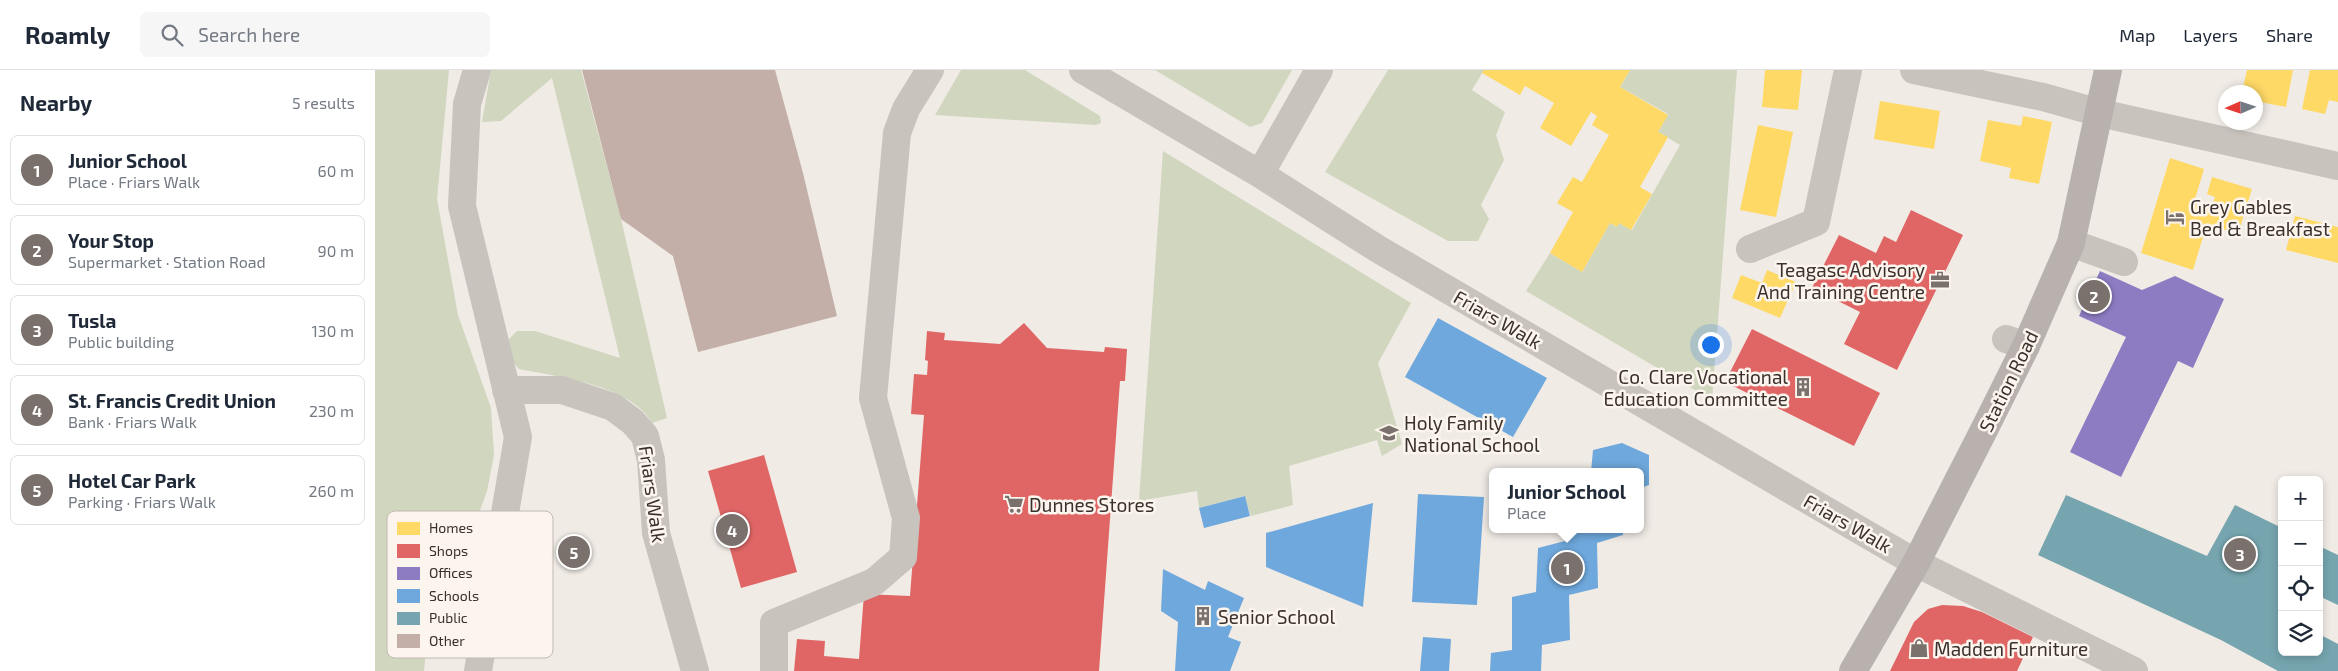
<!DOCTYPE html>
<meta charset="utf-8">
<style>
:root{--surface:#fff;--page:#f6f6f7;--text:#1f2937;--muted:#747a83;--line:#e0e1e3;--accent:#7a716c}
body{margin:0;font-family:"Exo 2",sans-serif;background:var(--page);color:var(--text)}
.controls{position:absolute;right:15px;bottom:15px;display:grid;overflow:hidden;border-radius:8px;box-shadow:0 2px 8px #0003}
.controls button{width:45px;height:45px;display:grid;place-items:center;padding:0;border:0;border-bottom:1px solid var(--line);background:var(--surface);color:var(--text);font:25px sans-serif}
.compass{position:absolute;left:1843px;top:15px;width:45px;height:45px;border-radius:50%;background:var(--surface);box-shadow:0 2px 8px #0003;rotate:267deg}
.you{position:absolute;left:1335px;top:274px;width:18px;height:18px;margin:-12px;border:4px solid #fff;border-radius:50%;background:#1a73e8;box-shadow:0 0 0 8px #1a73e833}
.badge{display:grid;place-items:center;width:32px;height:32px;border-radius:50%;background:var(--accent);color:#fff;font-size:16px;font-weight:700}
.pin{position:absolute;translate:-50% -50%;border:2px solid #fff;box-shadow:0 1px 5px #0006}
.popup{position:absolute;left:1114px;top:398px;width:155px;height:65px;box-sizing:border-box;display:grid;place-content:center;border-radius:8px;background:var(--surface);filter:drop-shadow(0 1px 4px #0005);font-size:16px;white-space:nowrap;color:var(--muted)}
.popup b{font-size:19px;color:var(--text)}
.popup::after{content:'';position:absolute;left:50%;top:100%;margin-left:-10px;border:10px solid transparent;border-top-color:var(--surface)}
.list{margin:0;padding:0;list-style:none}
h2{display:flex;justify-content:space-between;align-items:center;height:65px;margin:0;padding:0 20px;font-size:21px}
h2 small{font-size:16px;font-weight:400;color:var(--muted)}
.list li{display:grid;grid-template-columns:32px 1fr auto;gap:15px;align-items:center;box-sizing:border-box;height:70px;margin:0 10px 10px;padding:0 10px;border:1px solid var(--line);border-radius:8px}
.list b{display:block;font-size:19px;white-space:nowrap}
.list p{margin:0;font-size:16px;white-space:nowrap;color:var(--muted)}
.list em{font-size:16px;font-style:normal;color:var(--muted)}
.icon{flex:none;width:28px;height:28px;fill:none;stroke:currentColor;stroke-width:2;stroke-linecap:round;stroke-linejoin:round}
.map{position:relative;flex:none;width:1963px;height:601px;overflow:hidden}
header{display:flex;align-items:center;gap:30px;box-sizing:border-box;height:70px;padding:0 25px;background:var(--surface);border-bottom:1px solid var(--line)}
header strong{font-size:24px}
nav{display:flex;gap:28px;margin-inline-start:auto;font-size:18px}
.search{width:350px;height:45px;background:var(--page);display:flex;align-items:center;gap:12px;box-sizing:border-box;padding:0 18px;border-radius:8px;color:var(--muted);font-size:19px}
main{display:flex}
aside{flex:1;background:var(--surface)}
.map>svg:first-child{display:block}
.green{fill:#d1d6bf}
.homes{fill:#ffd966}
.shops{fill:#e06666}
.offices{fill:#8e7cc3}
.schools{fill:#6fa8dc}
.public{fill:#76a5af}
.building{fill:#c3afa7}
.lines{fill:none;stroke-linecap:round;stroke-linejoin:round}
.minor{stroke:#c9c3be;stroke-width:28}
.major{stroke:#b8b1ad;stroke-width:28}
.labels{text-anchor:middle;dominant-baseline:central;stroke-width:5;stroke-linejoin:round;paint-order:stroke}
.poi-label{font-size:19px;fill:#3b302b;stroke:#fbf5ee;text-anchor:start}
.street-label{font-size:19px;fill:#3b302b;stroke:#fbf5ee}
.key{fill:#fbf5ee;stroke:#c1bab4;stroke-width:1}
.key-label{font-size:14px;fill:#3b302b}
</style>
<header>
<strong>Roamly</strong>
<div class="search"><svg class="icon" aria-label="search" viewBox="0 0 24 24"><circle cx="10" cy="10" r="6"/><path d="M15 15l6 6"/></svg>Search here</div>
<nav><a>Map</a><a>Layers</a><a>Share</a></nav>
</header>
<main>
<aside>
<h2>Nearby<small>5 results</small></h2>
<ul class="list">
<li><span class="badge">1</span><div><b>Junior School</b><p>Place · Friars Walk</p></div><em>60 m</em></li>
<li><span class="badge">2</span><div><b>Your Stop</b><p>Supermarket · Station Road</p></div><em>90 m</em></li>
<li><span class="badge">3</span><div><b>Tusla</b><p>Public building</p></div><em>130 m</em></li>
<li><span class="badge">4</span><div><b>St. Francis Credit Union</b><p>Bank · Friars Walk</p></div><em>230 m</em></li>
<li><span class="badge">5</span><div><b>Hotel Car Park</b><p>Parking · Friars Walk</p></div><em>260 m</em></li>
</ul>
</aside>
<div class="map">
<svg width="1963" height="601" viewBox="0 0 1963 601">
<rect width="100%" height="100%" fill="#f0ebe5"/>
<path class="green" d="M0,0H74L62,129L83,245L116,338L119,385L112,421L99,457L87,466L61,480L49,601H0Z
M116,0H206L246,149L292,348L277,353C256,315 184,307 144,299L137,291L130,273L142,261H160L245,288L177,8L126,51L107,52Z
M586,0H650L725,46L726,53L721,55L560,45Z
M780,0H917L887,53L875,57Z
M1013,0H1109L1097,20L1130,42L1121,65L1129,90L1106,135L1114,149L1103,171H1073L950,102Z
M1255,0H1362L1337,330L1151,221L1175,183L1207,202L1235,153L1241,157L1244,153L1257,160L1305,75L1283,62L1293,44L1245,17Z
M788,81L1036,233L1003,293L1027,374L1007,386L1002,370L914,396L918,435L876,446L869,426L824,438L822,421L764,431Z"/>
<path class="homes" d="M1109,0H1255L1245,17L1293,45L1283,62L1293,67L1265,117L1277,124L1256,160L1244,153L1242,157L1235,153L1207,202L1175,183L1198,142L1182,133L1198,107L1207,112L1234,65L1217,55L1222,46L1216,42L1196,76L1165,58L1179,33L1150,16L1145,25L1107,3Z
M1390,0H1427L1423,40L1387,37Z
M1872,0H1918L1911,37L1880,31V22H1867Z
M1935,0H1963V32L1954,30L1950,44L1927,39Z
M1505,31L1565,41L1559,79L1499,69Z
M1648,46L1677,52L1664,114L1634,108L1636,98L1605,91L1613,50L1646,56Z
M1383,55L1418,62L1401,147L1365,140Z
M1795,88L1829,99L1820,129L1837,135L1840,127L1832,124L1837,107L1877,119L1863,164L1832,154L1818,200L1766,183Z
M1920,146L1963,157V193L1911,180Z
M1392,200L1421,212L1405,248L1357,228L1366,205L1387,213Z"/>
<path class="shops" d="M1536,140L1588,165L1522,300L1469,274L1485,242L1437,218L1464,165L1501,183L1509,166L1521,172Z
M649,253L672,278L729,282L730,277L752,279L750,311H745L724,601H419L422,569L450,571L449,586L484,589L489,524L535,526L549,345L536,344L539,304L552,305L553,291L550,290L552,261L570,263L569,270L625,274Z
M1377,259L1505,323L1479,376L1350,312Z
M389,385L422,502L366,518L333,401Z
M1567,535L1588,536L1607,542L1658,567L1642,601H1515L1539,552L1553,539Z"/>
<path class="offices" d="M1725,201L1767,220L1800,206L1849,229L1818,298L1803,291L1746,407L1695,382L1751,267L1704,246Z"/>
<path class="schools" d="M1063,248L1172,308L1138,367L1030,307Z
M1247,373L1274,385V415L1266,418V402H1216L1218,380Z
M1043,424L1109,427L1102,535L1037,532Z
M870,426L875,446L829,458L824,438Z
M998,433L988,537L891,497V463Z
M1191,459H1248V465L1222,473L1223,518L1194,525L1195,570L1167,575L1166,601H1115L1116,583L1137,580V527L1161,522L1163,478L1190,471Z
M788,499L830,520L833,511L869,528L853,567L866,572L855,601H800L803,552L786,541Z
M1048,567L1076,569L1074,601H1045Z"/>
<path class="public" d="M1691,425L1832,486L1860,435L1907,458V582H1944V564L1963,574V601H1903L1846,570L1663,485Z
M1944,476L1963,485V535L1944,526Z"/>
<path class="building" d="M207,0H400L428,103L462,246L323,282L298,186L246,149Z"/>
<g class="lines">
<path class="minor" d="M102,0L92,34L87,136L143,367L103,601
M708,0L885,104L1003,179L1541,493L1759,601
M1539,0L1668,27L1725,43L1963,96
M885,104L944,0
M1696,173L1749,192
M1375,179L1441,152L1473,0
M1631,269L1651,276
M131,320H187L238,337L258,352L270,366L276,390L281,463L320,601
M399,601V553L499,512L528,487L531,448L498,328L522,63L531,39L555,0"/>
<path class="major" d="M1478,601L1541,493L1611,356L1651,276L1696,173L1733,0"/>
</g>
<defs>
<g id="hotel-bare" transform="scale(1.5)"><path d="M-6-4.5h1.5V1H6V5H4.5V3h-9V5H-6ZM-4 0a1.8 1.8 0 1 1 3.6 0ZM.5 0V-2.5h3Q6-2.5 6 0Z" fill="#7a716c" stroke="#fbf5ee" stroke-width="2.5" paint-order="stroke"/></g>
<g id="office-bare" transform="scale(1.5)"><path d="M-6-3h4V-5.5h4V-3h4V5H-6ZM-1-4.5V-3h2v-1.5ZM-6 0V1H6V0Z" fill="#7a716c" stroke="#fbf5ee" stroke-width="2.5" paint-order="stroke"/></g>
<g id="building-bare" transform="scale(1.5)"><path d="M-4-6H4V6H1V3H-1V6H-4ZM-2.5-4.3h1.7v1.8h-1.7ZM.8-4.3h1.7v1.8H.8ZM-2.5-1h1.7V.8h-1.7ZM.8-1h1.7V.8H.8Z" fill="#7a716c" stroke="#fbf5ee" stroke-width="2.5" paint-order="stroke"/></g>
<g id="school-bare" transform="scale(1.5)"><path d="M0-5L7-2L0 1L-7-2ZM-4 1L0 2.5L4 1V4Q0 6-4 4Z" fill="#7a716c" stroke="#fbf5ee" stroke-width="2.5" paint-order="stroke"/></g>
<g id="supermarket-bare" transform="scale(1.5)"><path d="M-6-5.5h2.5l.6 2H6L4.5 2H-2.5L-4.4-4H-6ZM-1.5 3.2a1.3 1.3 0 1 0 .1 0ZM3 3.2a1.3 1.3 0 1 0 .1 0Z" fill="#7a716c" stroke="#fbf5ee" stroke-width="2.5" paint-order="stroke"/></g>
<g id="shop-bare" transform="scale(1.5)"><path d="M-5-2.5h2.3a2.7 3.5 0 0 1 5.4 0H5L5.5 6h-11ZM-1.5-2.5h3a1.5 2.3 0 0 0-3 0Z" fill="#7a716c" stroke="#fbf5ee" stroke-width="2.5" paint-order="stroke"/></g>
</defs>
<g fill-rule="evenodd">
<use href="#hotel-bare" x="1800" y="147"/>
<use href="#office-bare" x="1565" y="210"/>
<use href="#building-bare" x="1428" y="317"/>
<use href="#school-bare" x="1014" y="363"/>
<use href="#supermarket-bare" x="639" y="434"/>
<use href="#building-bare" x="828" y="546"/>
<use href="#shop-bare" x="1544" y="578"/>
</g>
<g class="labels">
<g class="poi-label">
<text x="1815" y="136">Grey Gables<tspan x="1815" dy="22">Bed &amp; Breakfast</tspan></text>
<text x="1550" y="199" text-anchor="end">Teagasc Advisory<tspan x="1550" dy="22">And Training Centre</tspan></text>
<text x="1413" y="306" text-anchor="end">Co. Clare Vocational<tspan x="1413" dy="22">Education Committee</tspan></text>
<text x="1029" y="352">Holy Family<tspan x="1029" dy="22">National School</tspan></text>
<text x="654" y="434">Dunnes Stores</text>
<text x="843" y="546">Senior School</text>
<text x="1559" y="578">Madden Furniture</text>
</g>
<g class="street-label">
<text transform="translate(1123 249) rotate(30)">Friars Walk</text>
<text transform="translate(1633 311) rotate(-64)">Station Road</text>
<text transform="translate(278 424) rotate(82)">Friars Walk</text>
<text transform="translate(1473 453) rotate(30)">Friars Walk</text>
</g>
</g>
<rect x="12" y="441" width="166" height="147" rx="8" class="key"/>
<rect x="22" y="452" width="23" height="13" fill="#ffd966"/>
<rect x="22" y="474" width="23" height="14" fill="#e06666"/>
<rect x="22" y="497" width="23" height="13" fill="#8e7cc3"/>
<rect x="22" y="519" width="23" height="14" fill="#6fa8dc"/>
<rect x="22" y="542" width="23" height="13" fill="#76a5af"/>
<rect x="22" y="564" width="23" height="14" fill="#c3afa7"/>
<g class="key-label">
<text x="54" y="463">Homes</text>
<text x="54" y="486">Shops</text>
<text x="54" y="508">Offices</text>
<text x="54" y="531">Schools</text>
<text x="54" y="553">Public</text>
<text x="54" y="576">Other</text>
</g>
</svg>
<div class="controls">
<button>+</button>
<button>−</button>
<button><svg class="icon" aria-label="locate" viewBox="0 0 24 24"><circle cx="12" cy="12" r="6"/><path d="M12 2v4M12 18v4M2 12h4M18 12h4"/></svg></button>
<button><svg class="icon" aria-label="layers" viewBox="0 0 24 24"><path d="M12 4l9 5-9 5-9-5zM3 14l9 5 9-5"/></svg></button>
</div>
<svg class="compass" viewBox="-18 -18 36 36"><path d="M0-13l5 13h-10z" fill="#e53935"/><path d="M0 13l5-13h-10z" fill="#747a83"/></svg>
<div class="you"></div>
<div class="pin badge" style="left:1192px;top:498px">1</div>
<div class="popup"><b>Junior School</b>Place</div>
<div class="pin badge" style="left:1719px;top:226px">2</div>
<div class="pin badge" style="left:1865px;top:484px">3</div>
<div class="pin badge" style="left:357px;top:460px">4</div>
<div class="pin badge" style="left:199px;top:482px">5</div>
</div>
</main>
